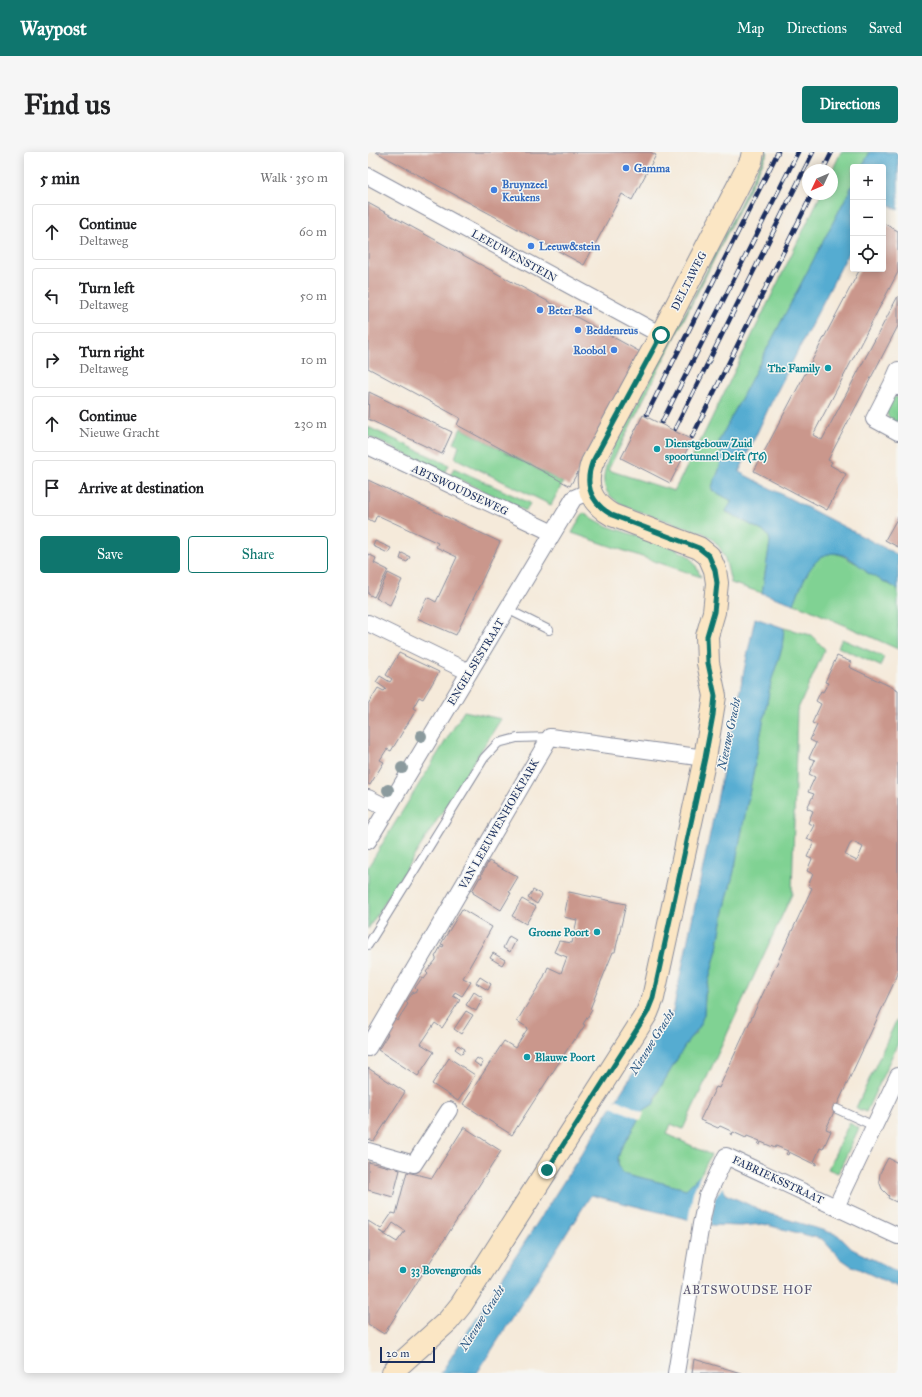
<!DOCTYPE html>
<meta charset="utf-8">
<style>
:root{--surface:#fff;--page:#f6f6f6;--text:#202124;--muted:#757577;--line:#e0e0e0;--accent:#0f766e}
body{margin:0;font-family:"IM FELL Great Primer",serif;background:var(--page);color:var(--text)}
.controls{position:absolute;right:12px;top:12px;display:grid;overflow:hidden;border-radius:4px;box-shadow:0 2px 10px #0003}
.controls button{width:36px;height:36px;display:grid;place-items:center;padding:0;border:0;border-bottom:1px solid var(--line);background:var(--surface);color:var(--text);font:20px sans-serif}
.compass{position:absolute;left:434px;top:12px;width:36px;height:36px;border-radius:50%;background:var(--surface);box-shadow:0 2px 10px #0003;rotate:226deg}
.scale{position:absolute;left:12px;bottom:10px;width:55px;box-sizing:border-box;padding-left:4px;border:2px solid #1b2f5e;border-top:0;font-size:11px;line-height:14px;white-space:nowrap;color:#1b2f5e;-webkit-text-stroke:3px #f6f6f2;paint-order:stroke}
.stop{position:absolute;width:12px;height:12px;margin:-9px;border:3px solid #0f766e;border-radius:50%;background:#fff}
.stop.end{background:#0f766e;border-color:#fff;box-shadow:0 1px 4px #0008}
.list{margin:0;padding:0;list-style:none}
h2{display:flex;justify-content:space-between;align-items:center;height:52px;margin:0;padding:0 16px;font-size:17px}
h2 small{font-size:13px;font-weight:400;color:var(--muted)}
.list li{display:grid;grid-template-columns:26px 1fr auto;gap:12px;align-items:center;box-sizing:border-box;height:56px;margin:0 8px 8px;padding:0 8px;border:1px solid var(--line);border-radius:4px}
.list b{display:block;font-size:15px;white-space:nowrap}
.list p{margin:0;font-size:13px;white-space:nowrap;color:var(--muted)}
.list em{font-size:13px;font-style:normal;color:var(--muted)}
.actions{display:flex;gap:8px;padding:12px 16px}
.actions a{flex:1;padding:9px 0;border:1px solid var(--accent);border-radius:4px;text-align:center;font-size:14px;color:var(--accent)}
.actions .main{background:var(--accent);color:#fff}
.icon{flex:none;width:22px;height:22px;fill:none;stroke:currentColor;stroke-width:2;stroke-linecap:round;stroke-linejoin:round}
.map{position:relative;flex:none;width:530px;height:1221px;overflow:hidden;border-radius:4px}
header{display:flex;align-items:center;gap:24px;box-sizing:border-box;height:56px;padding:0 20px;background:var(--accent);color:#fff}
header strong{font-size:19px}
nav{display:flex;gap:22px;margin-inline-start:auto;font-size:14px}
.intro{display:flex;align-items:center;justify-content:space-between;box-sizing:border-box;height:96px;padding:0 24px}
h1{margin:0;font-size:28px}
.button{padding:10px 18px;border-radius:4px;background:var(--accent);color:#fff;font-size:14px;font-weight:700}
main{display:flex;gap:24px;padding:0 24px}
aside{flex:1;background:var(--surface);border-radius:4px;box-shadow:0 2px 10px #0003}
.map>svg:first-child{display:block}
.green{fill:#80d293;stroke:#4e8078}
.water{fill:#54acd1;stroke:#386e98}
.pier{fill:#f5eada}
.building{fill:#ca978c;fill-rule:evenodd}
.lines{fill:none;stroke-linecap:round;stroke-linejoin:round}
.lane-casing{stroke:#888c9c;stroke-width:10}
.street-casing{stroke:#888c9c;stroke-width:18}
.secondary-casing{stroke:#888c9c;stroke-width:24}
.lane{stroke:#fff;stroke-width:8}
.street{stroke:#fff;stroke-width:16}
.secondary{stroke:#fbe6c4;stroke-width:22}
.rail-casing{stroke:#1b2f5e;stroke-width:4.5}
.rail{stroke:#f6f6f2;stroke-width:3;stroke-dasharray:9;stroke-linecap:butt}
.tree{fill:#8b9a9d}
.route{stroke:#0f766e;stroke-width:5}
.shop-dot{fill:#3f7fe0;stroke:#f6f6f2;stroke-width:1.5}
.culture-dot{fill:#0f9aa8;stroke:#f6f6f2;stroke-width:1.5}
.labels{text-anchor:middle;dominant-baseline:central;stroke-width:3;stroke-linejoin:round;paint-order:stroke}
.shop-label{font-size:11px;font-weight:bold;fill:#366cbe;stroke:#f6f6f2;text-anchor:start}
.street-label{font-size:11px;fill:#1b2f5e;stroke:#f6f6f2}
.culture-label{font-size:11px;font-weight:bold;fill:#0d838f;stroke:#f6f6f2;text-anchor:start}
.water-label{font-size:12px;font-style:italic;fill:#2f5b86;stroke:#f6f6f2}
.neighbourhood-label{font-size:12px;letter-spacing:1px;fill:#58536e;stroke:#f6f6f2}
</style>
<header>
<strong>Waypost</strong>
<nav><a>Map</a><a>Directions</a><a>Saved</a></nav>
</header>
<div class="intro"><h1>Find us</h1><a class="button">Directions</a></div>
<main>
<aside>
<h2>5 min<small>Walk · 350 m</small></h2>
<ul class="list">
<li><svg class="icon" aria-label="ahead" viewBox="0 0 24 24"><path d="M12 20V5M6 11l6-6 6 6"/></svg><div><b>Continue</b><p>Deltaweg</p></div><em>60 m</em></li>
<li><svg class="icon" aria-label="left" viewBox="0 0 24 24"><path d="M17 20v-9H6M10 6l-5 5 5 5"/></svg><div><b>Turn left</b><p>Deltaweg</p></div><em>50 m</em></li>
<li><svg class="icon" aria-label="right" viewBox="0 0 24 24"><path d="M7 20v-9h11M14 6l5 5-5 5"/></svg><div><b>Turn right</b><p>Deltaweg</p></div><em>10 m</em></li>
<li><svg class="icon" aria-label="ahead" viewBox="0 0 24 24"><path d="M12 20V5M6 11l6-6 6 6"/></svg><div><b>Continue</b><p>Nieuwe Gracht</p></div><em>230 m</em></li>
<li><svg class="icon" aria-label="arrive" viewBox="0 0 24 24"><path d="M6 21V4h12l-3 4 3 4H6"/></svg><div><b>Arrive at destination</b></div></li>
</ul>
<div class="actions"><a class="main">Save</a><a>Share</a></div>
</aside>
<div class="map">
<svg width="530" height="1221" viewBox="0 0 530 1221">
<rect width="100%" height="100%" fill="#f6f6f2"/>
<filter id="ink" filterUnits="userSpaceOnUse"><feTurbulence type="fractalNoise" baseFrequency=".025" numOctaves="2"/><feDisplacementMap in="SourceGraphic" scale="8" xChannelSelector="R" yChannelSelector="G"/><feConvolveMatrix kernelMatrix="1 2 1 2 8 2 1 2 1" color-interpolation-filters="sRGB"/></filter>
<filter id="wash" filterUnits="userSpaceOnUse"><feTurbulence type="fractalNoise" baseFrequency=".012" numOctaves="4" result="noise"/><feDisplacementMap in="SourceGraphic" scale="16" xChannelSelector="R" yChannelSelector="G"/><feGaussianBlur stdDeviation="0.9" result="paint"/><feColorMatrix in="noise" values="0 0 0 0 0 0 0 0 0 0 0 0 0 0 0 0 0 1.4 0 .05"/><feComposite in="paint" operator="in"/></filter>
<g filter="url(#wash)">
<rect width="100%" height="100%" fill="#f5eada"/>
<path class="green" d="M398,0H400L240,318L306,339L333,288L453,42H464V19L473,0H502L494,15H485V32L351,289C355,300 354,312 349,323C347,328 344,332 344,338L364,349L358,360L398,381L401,385L402,390L394,441L363,431C358,411 358,399 342,385C336,380 326,378 319,376C304,370 288,365 273,360C232,346 228,333 246,294L322,152Z
M527,245H530V272L522,268L518,260L523,247Z
M0,275L81,313L77,321L0,284Z
M93,276L195,331L183,353L87,306L91,294L86,291Z
M86,316L162,351L158,359L82,323Z
M215,361L239,374L308,397L322,405L328,414L333,425L204,381Z
M465,401L473,403L493,414L498,420L530,437V497L438,456L426,452C431,439 438,419 448,409C452,404 459,402 465,401Z
M416,476L443,483L457,497L429,559L424,742L315,977L303,972L299,982L343,1003L333,1022L318,1037L255,1021C253,1018 250,1015 250,1010C249,996 269,975 273,960L287,951L292,936L321,887L328,881L336,862L337,844L349,797L356,759L366,719L403,530L414,496Z
M474,487L516,505L512,514L470,495Z
M96,559L133,567L0,777V715Z
M528,869L530,870V891L498,960L488,956Z
M481,971L491,976L470,1021L460,1017Z"/>
<path class="water" d="M502,0H530V58L515,49V15H494Z
M485,32V92L402,253L371,320L530,403V437C520,431 510,427 500,421C497,419 496,417 493,415C488,410 479,404 472,402C446,395 433,433 426,452L394,441L402,390L401,385L398,381L358,359L364,349L344,338C344,332 347,328 349,323C354,312 355,300 351,289Z
M387,466L416,476L414,496L403,530L366,719L356,759L349,797L337,843L336,862L331,876L321,887L292,936L288,944L287,951L273,960C269,975 249,996 250,1010C250,1015 253,1018 255,1021L318,1037L333,1022L355,1035L357,1042L402,1062L470,1083L484,1097L530,1120V1135L482,1113L472,1106L454,1087L395,1072L372,1074L343,1073L223,1043L109,1221H73L305,859Z"/>
<path class="pier" d="M248,947L276,960L273,968L243,954Z
M334,1020L356,1033L347,1046L342,1074L320,1069L325,1040Z"/>
<g id="blocks">
<path class="building" d="M8,0H282L288,3L264,48L254,42L216,113Z
M0,51L276,202L202,334L89,273L92,266L0,216Z
M515,71L530,79V120L445,283L454,288L530,144V174L460,308L464,310L462,313L478,322L459,358L386,319L492,117H515Z
M1,240L84,280L74,302L0,267Z
M275,263L324,288L302,331L253,306Z
M0,328L132,390L88,483L49,466L59,445L68,450L89,405L68,395L70,391L9,363L6,370L0,367Z
M530,365V395L517,388Z
M7,389L23,396L20,401L5,394Z
M34,401L42,405L39,410L32,407Z
M0,402L8,406L6,411L20,418L6,445L0,442Z
M20,421L34,428L22,453L8,446Z
M31,501L71,520L55,547L51,545L45,556L48,558L23,599L19,597L12,608L16,610L2,633L0,632V552L10,536L16,539L18,537L8,530L12,524L22,530L24,527L18,523Z
M469,504L483,510L481,515L530,538V822L458,977L463,979L455,997L452,996L446,1010L449,1011L448,1013L421,1000L420,1003L418,1002L420,999L408,994L407,996L393,990L392,993L390,992L392,989L379,984L378,986L365,980L364,983L362,982L363,979L352,974L350,976L332,968L348,935L351,936L444,736L440,734L445,722L439,719L444,707L439,705L446,690L439,687L446,673L440,671L445,659L439,656L446,642L440,640L447,625L441,622L447,608L441,606L448,591L442,588L449,573L444,571L453,552L448,549L453,539L455,540L460,531L457,530ZM485,690L495,695L489,709L477,703L482,692Z
M121,709L150,725L141,740L143,741L133,758L105,741L106,739H104L112,725L113,726L114,724L113,723Z
M165,738L174,743L169,752L160,746Z
M201,740L258,752L247,800H245L222,857L224,858L215,872L217,873L207,888L206,887L144,983L95,952L136,889L147,896L160,876L149,869L175,827L180,815L193,821L199,805L186,800L191,789L204,791L209,768L196,765Z
M154,747L168,755L158,772L144,764Z
M94,757L124,775L95,826L103,830L94,844L87,840L85,844L92,848L74,876L67,871L53,892L66,900L50,924L10,898L20,882L18,880L27,867L29,869L40,852L38,850L45,840L47,841L48,839L49,838L47,836L54,826L56,827L60,822L58,820L68,808V806L67,805L73,794L75,795L76,793L73,792Z
M141,784L148,788L142,800L135,796Z
M125,801L137,808L134,813L122,806Z
M112,825L123,832L120,838L108,831Z
M106,840L115,846L108,859L98,853Z
M98,859L105,863L93,882L86,877Z
M90,893L97,897L94,902L87,897Z
M81,906L107,923L90,949L64,932Z
M109,906L115,910L113,915L106,910Z
M0,916L37,940L6,989L0,987Z
M96,975L133,999L16,1182L0,1172V1069L13,1077L24,1061L28,1062L39,1020L64,1026ZM25,1071L37,1079L29,1090L11,1079L18,1082Z
M520,1006L530,1011V1048L529,1047L528,1050L520,1046L521,1044L514,1037L511,1029L512,1021Z
M0,1010L17,1014L20,1015V1013L29,1015V1017L32,1018L25,1045L0,1038Z
M326,1207L373,1221H324Z"/>
</g>
</g>
<g filter="url(#ink)">
<use href="#blocks" fill-opacity="0" stroke="#888c9c" stroke-width="1"/>
<g class="lines">
<g class="lane-casing">
<path id="lane" d="M139,457L181,478
M0,793L116,606L130,591L149,586L182,585
M469,957L506,974"/>
</g>
<g class="street-casing">
<path id="street" d="M0,24L293,183
M530,218L524,232L530,235
M524,232L506,267L530,280
M0,294L185,381
M0,471L101,520
M0,646L20,656
M0,689L206,346L222,339
M0,896L182,585L337,606
M0,999L46,1012L81,958
M468,1055L530,924
M308,1221L333,1072L339,1044L358,1004L530,1084"/>
</g>
<g class="secondary-casing">
<path id="secondary" d="M25,1221L30,1214L80,1169L93,1153L269,877L279,861L285,846L337,606L347,544L340,511L339,484L346,460L349,431L347,418L341,404L331,396L244,363C223,351 216,334 224,311L293,183L383,9L385,0"/>
</g>
<use href="#lane" class="lane"/>
<use href="#street" class="street"/>
<use href="#secondary" class="secondary"/>
<g class="rail-casing">
<path id="rail" d="M455,18L464,0
M279,262L410,0
M294,270L430,0
M307,277L445,0
M324,285L444,42"/>
</g>
<use href="#rail" class="rail"/>
</g>
<g class="tree">
<circle cx="53" cy="584" r="6"/>
<circle cx="34" cy="616" r="6"/>
<circle cx="20" cy="638" r="6"/>
</g>
</g>
<g class="lines" filter="url(#ink)">
<path class="route" d="M179,1018L269,877L279,861L285,846L337,606L345,563L347,544L340,511L339,484L346,460L349,431L347,418L341,404L331,396L244,363C223,351 216,334 224,311L293,183"/>
</g>
<g class="shop-dot">
<circle cx="258" cy="16" r="4"/>
<circle cx="126" cy="38" r="4"/>
<circle cx="163" cy="94" r="4"/>
<circle cx="172" cy="158" r="4"/>
<circle cx="210" cy="178" r="4"/>
<circle cx="246" cy="198" r="4"/>
</g>
<g class="culture-dot">
<circle cx="460" cy="216" r="4"/>
<circle cx="289" cy="297" r="4"/>
<circle cx="229" cy="780" r="4"/>
<circle cx="159" cy="905" r="4"/>
<circle cx="35" cy="1118" r="4"/>
</g>
<g class="labels">
<g class="shop-label">
<text x="266" y="16">Gamma</text>
<text x="134" y="32">Bruynzeel<tspan x="134" dy="13">Keukens</tspan></text>
<text x="171" y="94">Leeuw&amp;stein</text>
<text x="180" y="158">Beter Bed</text>
<text x="218" y="178">Beddenreus</text>
<text x="238" y="198" text-anchor="end">Roobol</text>
</g>
<g class="street-label">
<text transform="translate(146 104) rotate(29)">LEEUWENSTEIN</text>
<text transform="translate(321 129) rotate(-63)">DELTAWEG</text>
<text transform="translate(92 338) rotate(25)">ABTSWOUDSEWEG</text>
<text transform="translate(108 510) rotate(-59)">ENGELSESTRAAT</text>
<text transform="translate(131 672) rotate(-60)">VAN LEEUWENHOEKPARK</text>
<text transform="translate(410 1028) rotate(25)">FABRIEKSSTRAAT</text>
</g>
<g class="culture-label">
<text x="452" y="216" text-anchor="end">The Family</text>
<text x="297" y="291">Dienstgebouw Zuid<tspan x="297" dy="13">spoortunnel Delft (T6)</tspan></text>
<text x="221" y="780" text-anchor="end">Groene Poort</text>
<text x="167" y="905">Blauwe Poort</text>
<text x="43" y="1118">33 Bovengronds</text>
</g>
<g class="water-label">
<text transform="translate(361 582) rotate(-78)">Nieuwe Gracht</text>
<text transform="translate(284 890) rotate(-58)">Nieuwe Gracht</text>
<text transform="translate(114 1166) rotate(-58)">Nieuwe Gracht</text>
</g>
<g class="neighbourhood-label">
<text x="380" y="1138">ABTSWOUDSE HOF</text>
</g>
</g>
</svg>
<div class="controls">
<button>+</button>
<button>−</button>
<button><svg class="icon" aria-label="locate" viewBox="0 0 24 24"><circle cx="12" cy="12" r="6"/><path d="M12 2v4M12 18v4M2 12h4M18 12h4"/></svg></button>
</div>
<svg class="compass" viewBox="-18 -18 36 36"><path d="M0-13l5 13h-10z" fill="#e53935"/><path d="M0 13l5-13h-10z" fill="#757577"/></svg>
<div class="scale">20 m</div>
<div class="stop" style="left:293px;top:183px"></div>
<div class="stop end" style="left:179px;top:1018px"></div>
</div>
</main>
